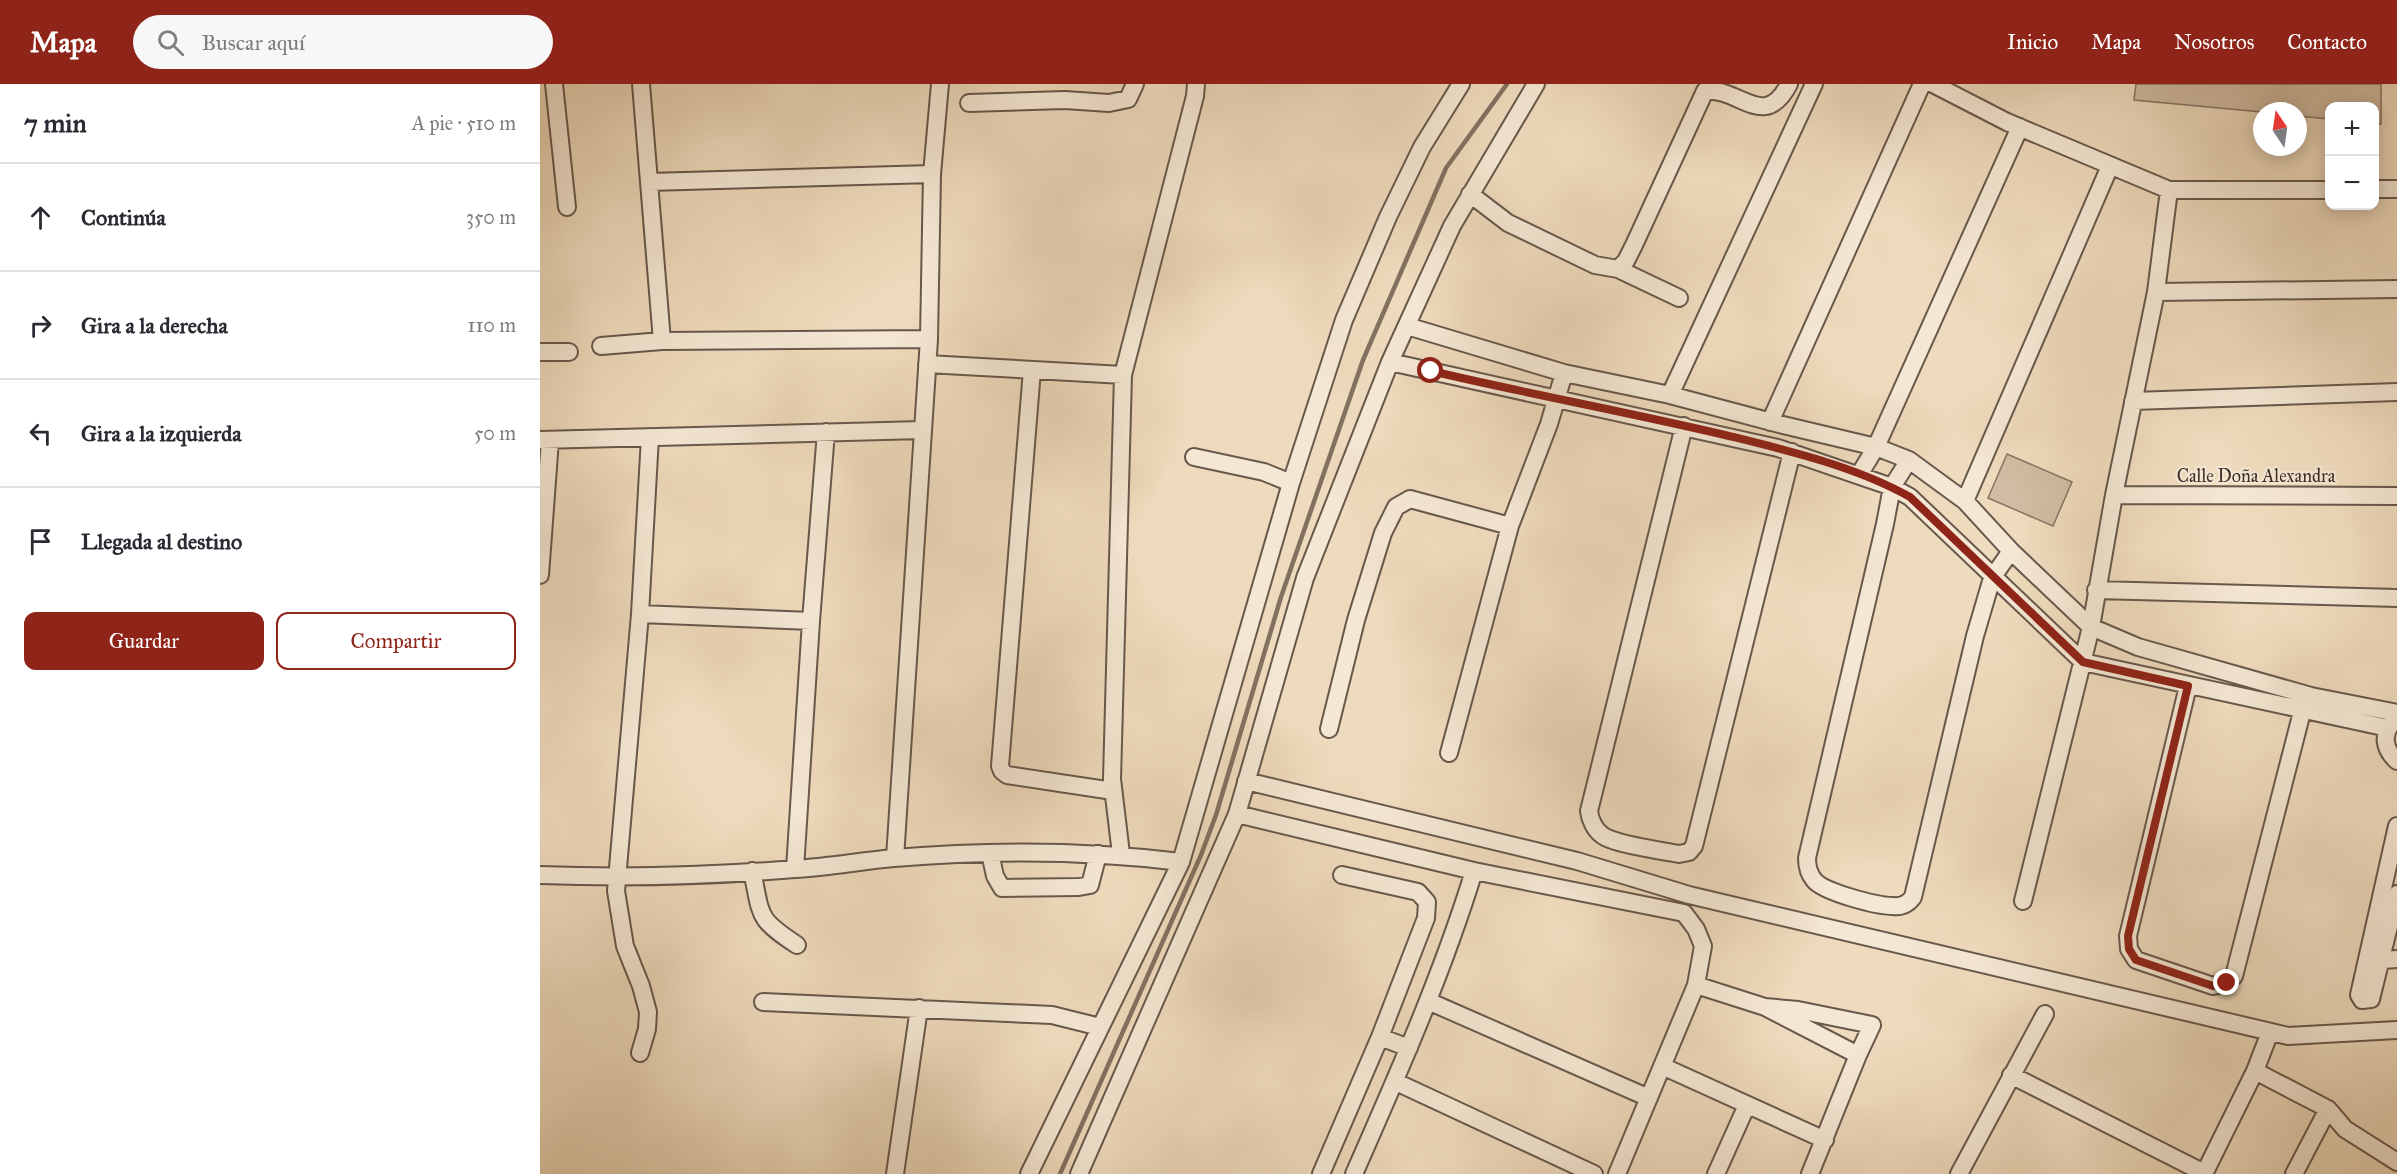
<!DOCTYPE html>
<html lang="es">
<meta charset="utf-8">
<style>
:root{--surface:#fff;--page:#f7f7f7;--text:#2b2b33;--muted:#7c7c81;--line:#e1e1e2;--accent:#8f2418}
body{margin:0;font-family:"IM FELL Great Primer",serif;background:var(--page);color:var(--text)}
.controls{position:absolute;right:18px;top:18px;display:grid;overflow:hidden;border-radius:12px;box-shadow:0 3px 15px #0003}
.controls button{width:54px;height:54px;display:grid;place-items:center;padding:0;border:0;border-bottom:2px solid var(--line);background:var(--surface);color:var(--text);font:30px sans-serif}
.compass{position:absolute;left:1713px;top:18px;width:54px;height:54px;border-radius:50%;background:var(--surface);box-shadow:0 3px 15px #0003;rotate:347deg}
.stop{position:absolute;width:18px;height:18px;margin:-14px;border:4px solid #8f2418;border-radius:50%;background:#fff}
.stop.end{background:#8f2418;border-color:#fff;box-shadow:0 2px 6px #0008}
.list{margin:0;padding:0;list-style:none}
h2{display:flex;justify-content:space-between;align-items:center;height:78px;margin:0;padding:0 24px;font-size:26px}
h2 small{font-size:20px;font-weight:400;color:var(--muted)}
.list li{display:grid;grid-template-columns:39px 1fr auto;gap:18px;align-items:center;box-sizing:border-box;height:108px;padding:0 24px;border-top:2px solid var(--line)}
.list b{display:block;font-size:22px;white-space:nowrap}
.list em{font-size:20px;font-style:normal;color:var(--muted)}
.actions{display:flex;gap:12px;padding:18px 24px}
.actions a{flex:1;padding:14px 0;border:2px solid var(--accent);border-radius:12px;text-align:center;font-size:21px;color:var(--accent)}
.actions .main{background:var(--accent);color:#fff}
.icon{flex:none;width:33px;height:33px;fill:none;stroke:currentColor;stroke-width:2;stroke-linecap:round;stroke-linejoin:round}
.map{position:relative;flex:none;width:1857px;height:1090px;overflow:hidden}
header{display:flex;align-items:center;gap:36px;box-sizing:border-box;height:84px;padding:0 30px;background:var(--accent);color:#fff}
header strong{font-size:28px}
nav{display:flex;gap:33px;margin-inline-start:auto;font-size:21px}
.search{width:420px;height:54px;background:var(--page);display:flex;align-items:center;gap:15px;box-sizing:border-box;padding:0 21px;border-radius:33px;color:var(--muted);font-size:22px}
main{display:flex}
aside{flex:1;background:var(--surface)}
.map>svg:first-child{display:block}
.green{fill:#d0bca2;stroke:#867464;stroke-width:1.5}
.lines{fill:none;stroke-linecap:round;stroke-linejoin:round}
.stream{stroke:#827161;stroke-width:4.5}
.minor-casing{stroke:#68584c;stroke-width:20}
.minor{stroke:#f4e7d3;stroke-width:16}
.route{stroke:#8f2418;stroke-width:8}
.labels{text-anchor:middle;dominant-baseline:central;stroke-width:4.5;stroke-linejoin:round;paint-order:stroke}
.street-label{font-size:18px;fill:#3c2c26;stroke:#f4e7d3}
</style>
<header>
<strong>Mapa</strong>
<div class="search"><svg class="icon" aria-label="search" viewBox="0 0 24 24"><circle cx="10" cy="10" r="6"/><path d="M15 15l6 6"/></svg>Buscar aquí</div>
<nav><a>Inicio</a><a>Mapa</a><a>Nosotros</a><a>Contacto</a></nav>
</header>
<main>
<aside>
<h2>7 min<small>A pie · 510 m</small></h2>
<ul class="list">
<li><svg class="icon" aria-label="ahead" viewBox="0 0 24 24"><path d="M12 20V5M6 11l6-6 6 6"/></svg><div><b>Continúa</b></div><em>350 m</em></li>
<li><svg class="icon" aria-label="right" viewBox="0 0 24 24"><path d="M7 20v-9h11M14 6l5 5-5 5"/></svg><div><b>Gira a la derecha</b></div><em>110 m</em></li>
<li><svg class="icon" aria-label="left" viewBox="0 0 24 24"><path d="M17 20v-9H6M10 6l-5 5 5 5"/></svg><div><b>Gira a la izquierda</b></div><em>50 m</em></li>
<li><svg class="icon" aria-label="arrive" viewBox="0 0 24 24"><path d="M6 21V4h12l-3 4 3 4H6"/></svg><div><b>Llegada al destino</b></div></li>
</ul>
<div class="actions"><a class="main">Guardar</a><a>Compartir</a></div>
</aside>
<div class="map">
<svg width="1857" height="1090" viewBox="0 0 1857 1090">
<rect width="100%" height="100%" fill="#eedabc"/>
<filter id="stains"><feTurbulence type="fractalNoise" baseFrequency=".00333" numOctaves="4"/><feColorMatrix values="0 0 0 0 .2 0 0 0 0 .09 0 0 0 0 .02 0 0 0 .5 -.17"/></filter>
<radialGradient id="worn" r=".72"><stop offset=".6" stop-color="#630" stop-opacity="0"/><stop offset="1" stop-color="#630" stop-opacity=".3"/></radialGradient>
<path class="green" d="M1596,0H1841V40L1835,39L1834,22H1790L1789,35L1758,32V27L1722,28L1594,16Z
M1467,370L1532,398L1513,442L1448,414Z"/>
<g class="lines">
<path class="stream" d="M520,1090L661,771L676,731L741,513L823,276L906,84L967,0"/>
<g class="minor-casing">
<path id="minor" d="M14,0L27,123
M101,0L122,257
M1393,0L1467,38L1629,106H1790
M429,19L525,16L569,19L588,15L595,0
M109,98L392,90
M1834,105H1857
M930,110L968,139L1055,181L1078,185L1086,177L1094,161L1165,7C1200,3 1224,48 1249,0
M1078,185L1139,214
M1616,208L1857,205
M867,242L1024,289L1130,311L1243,341L1336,363L1369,376L1425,417L1471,467L1551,543L1598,563L1771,612L1857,629
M61,262L122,257L389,255
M0,268H29
M850,278L1238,364L1352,403L1370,413L1543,578L1848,644
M387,280L583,291
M492,286L460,682L462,687L467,691L573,707
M1130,311L1274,0
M1593,317L1857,308
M1230,338L1382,0
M1144,342L1049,727C1050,736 1055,746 1062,751C1073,760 1123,767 1139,770L1149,768L1154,762L1252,368
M0,356L382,346
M654,373L724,388L751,399
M1369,376L1352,403L1345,440L1267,774C1267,782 1269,790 1274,796C1283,808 1337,822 1353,822C1361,823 1368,820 1373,813L1435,552L1452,494L1471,467
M1319,391L1336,363L1480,43
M1574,411L1857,412
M1425,417L1570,82
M0,491L10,356
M1556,506L1857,514
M100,530L271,537
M1648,602L1588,852L1589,865L1596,876L1673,902L1687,899L1694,892L1763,624
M1854,637C1841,650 1844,665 1857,677
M789,645L816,536L843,449L856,423L870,415L970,442
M909,669L970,442L1009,340L1024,289
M706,697L1037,777L1149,811L1748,952L1857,946
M697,730L934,787L1144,829L1156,845L1163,862L1156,901L1077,1090
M1857,742L1819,911L1822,916L1831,915L1857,810
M450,769L455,792L462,804L539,803L550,801L558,770
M581,770L572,695L583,291L655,12L656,0
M355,774L389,255L392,90L400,0
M255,785L271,537L286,348
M212,787C222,833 216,834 257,861
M0,791C84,794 171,792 255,785C288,783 321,777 354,774C449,766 546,766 641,778
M1483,817L1551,543L1574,411L1616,208L1629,106
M1830,877L1857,875
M1156,901L1225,923L1318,971
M888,917L1109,1014
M223,918L512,931L560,943
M1225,923L1258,926L1332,941L1318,971L1270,1090
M840,953L869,964
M100,969L107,945L108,928L101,902L85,862L76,807L100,530L110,353
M1122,982L1285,1056
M1715,987L1788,1025L1805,1045L1857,1078
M1471,991L1664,1089
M856,998L1054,1090
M355,1090L379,924
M489,1090L641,778L751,399L804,236L848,133L882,63L921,0
M539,1090L697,730L765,494L850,278L912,142L996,0
M781,1090L840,953L886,834L887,818L878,808L802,791
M814,1090C858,990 902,891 934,787
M1176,1090L1207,1021
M1419,1090L1505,930
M1664,1090L1715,987L1730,948
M1754,1090L1788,1025"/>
</g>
<use href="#minor" class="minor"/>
</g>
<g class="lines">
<path class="route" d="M891,287C989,310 1087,328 1185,351C1246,366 1315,382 1370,413L1543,578L1648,602L1588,852L1589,865L1596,876L1673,902L1687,899"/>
</g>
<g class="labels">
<g class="street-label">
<text x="1716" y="392">Calle Doña Alexandra</text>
</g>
</g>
<rect width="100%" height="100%" filter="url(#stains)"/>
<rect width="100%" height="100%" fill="url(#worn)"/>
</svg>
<div class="controls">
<button>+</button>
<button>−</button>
</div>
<svg class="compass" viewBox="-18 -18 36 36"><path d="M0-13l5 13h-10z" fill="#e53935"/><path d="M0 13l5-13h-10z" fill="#7c7c81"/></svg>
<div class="stop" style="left:891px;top:287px"></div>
<div class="stop end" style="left:1687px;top:899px"></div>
</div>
</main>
